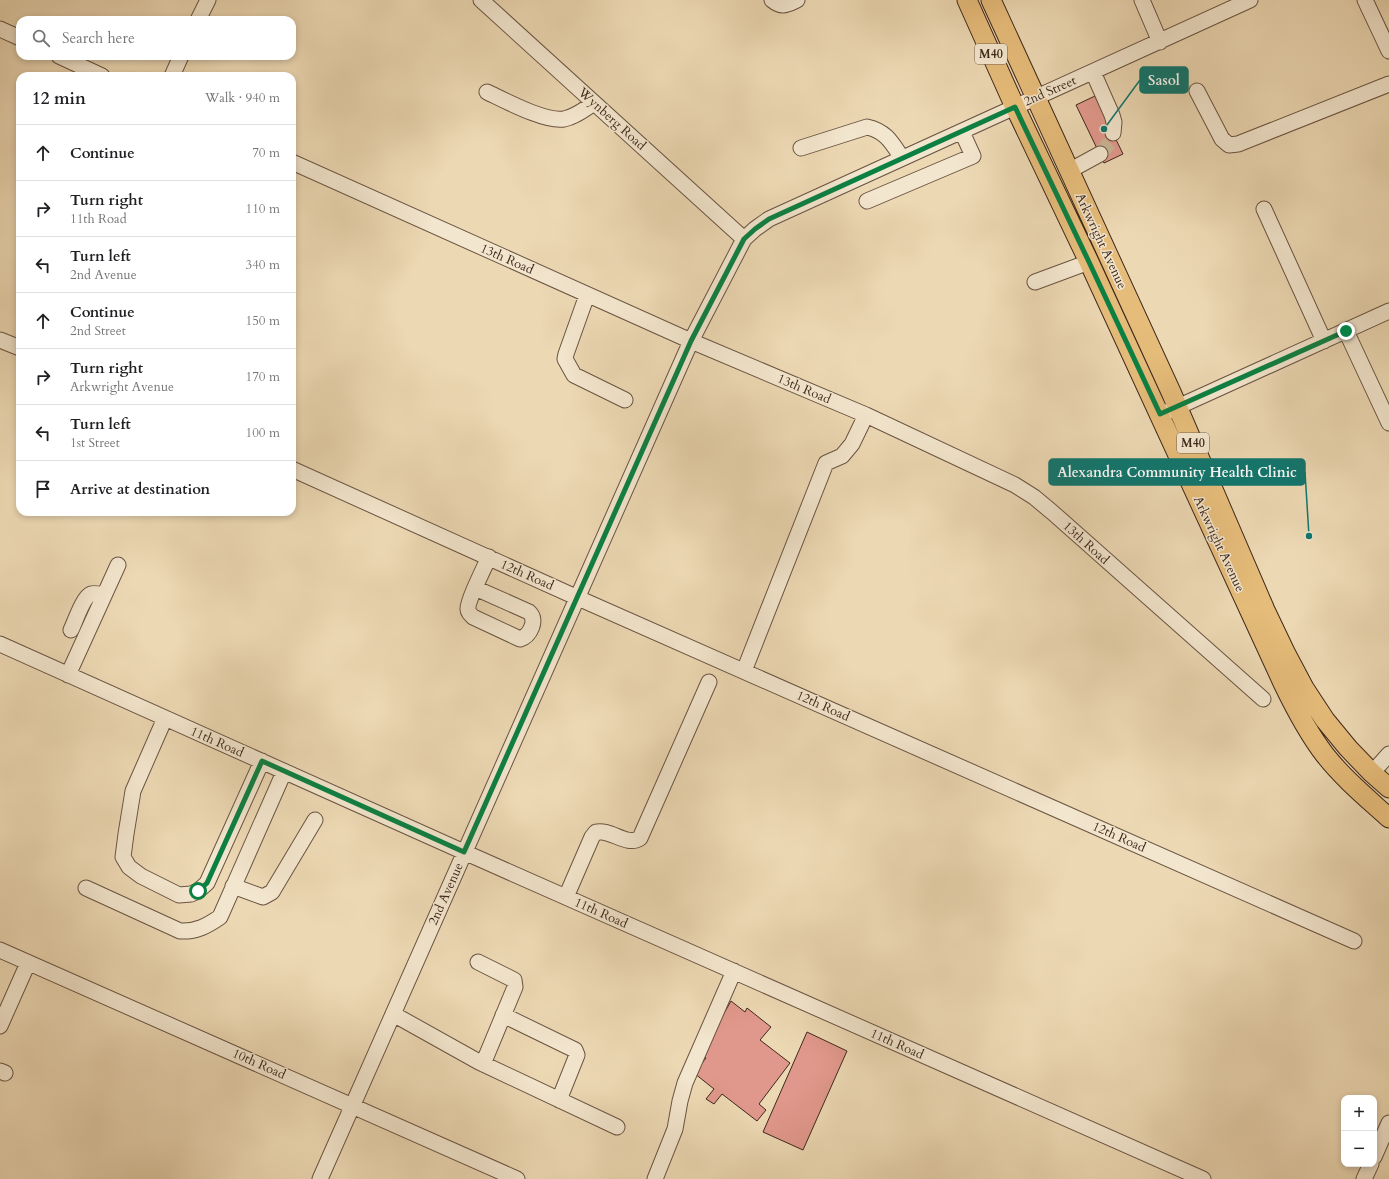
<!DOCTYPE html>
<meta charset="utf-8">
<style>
:root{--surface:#fff;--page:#f6f6f6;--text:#202124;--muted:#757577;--line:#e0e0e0}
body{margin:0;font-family:Cardo,serif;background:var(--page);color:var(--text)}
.controls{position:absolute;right:12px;bottom:12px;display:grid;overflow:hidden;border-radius:8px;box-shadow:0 2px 6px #0003}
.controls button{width:36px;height:36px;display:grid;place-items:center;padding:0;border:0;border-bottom:1px solid var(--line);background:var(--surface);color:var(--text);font:20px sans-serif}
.stop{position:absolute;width:12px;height:12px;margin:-9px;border:3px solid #0b8043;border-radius:50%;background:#fff}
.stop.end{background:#0b8043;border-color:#fff;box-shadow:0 1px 4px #0008}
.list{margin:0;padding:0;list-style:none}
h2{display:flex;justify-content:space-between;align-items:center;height:52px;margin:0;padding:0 16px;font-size:17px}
h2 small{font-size:13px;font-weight:400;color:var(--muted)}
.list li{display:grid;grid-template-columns:26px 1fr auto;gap:12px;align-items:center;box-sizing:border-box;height:56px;padding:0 16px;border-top:1px solid var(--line)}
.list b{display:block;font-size:15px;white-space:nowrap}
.list p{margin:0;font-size:13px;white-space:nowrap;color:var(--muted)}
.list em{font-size:13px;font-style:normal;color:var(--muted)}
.icon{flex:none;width:22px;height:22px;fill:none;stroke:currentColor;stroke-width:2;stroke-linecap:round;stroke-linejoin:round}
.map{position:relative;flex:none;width:1389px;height:1179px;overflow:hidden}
.search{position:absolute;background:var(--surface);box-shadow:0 2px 6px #0003;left:16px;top:16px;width:280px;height:44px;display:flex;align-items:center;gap:10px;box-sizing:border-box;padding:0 14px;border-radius:12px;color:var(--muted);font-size:15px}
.panel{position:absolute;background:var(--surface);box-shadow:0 2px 6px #0003;left:16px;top:72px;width:280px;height:444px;border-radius:12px}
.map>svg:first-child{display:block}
.building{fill:#e1988c;stroke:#3e281c}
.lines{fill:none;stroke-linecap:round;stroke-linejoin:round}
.minor-tunnel{stroke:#c9b595;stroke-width:15;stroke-dasharray:15 8;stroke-linecap:butt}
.minor-casing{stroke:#6a5442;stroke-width:17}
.major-casing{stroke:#3e281c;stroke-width:21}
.minor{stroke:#f3e6ce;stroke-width:15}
.major{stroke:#e6bc7a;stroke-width:19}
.route{stroke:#0b8043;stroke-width:5}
.labels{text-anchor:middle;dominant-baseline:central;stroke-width:3;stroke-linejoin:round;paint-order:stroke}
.shield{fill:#f3e6ce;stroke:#746151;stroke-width:1}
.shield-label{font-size:12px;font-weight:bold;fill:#3e281c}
.street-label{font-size:13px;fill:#3e281c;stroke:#f3e6ce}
.leader{fill:none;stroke:#0f766e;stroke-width:1.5}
.callout-dot{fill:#0f766e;stroke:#f3e6ce;stroke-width:1.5}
.callout{fill:#0f766e;stroke:#0f766e;stroke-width:1.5}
.callout-label{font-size:14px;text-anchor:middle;font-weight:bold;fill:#fff}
</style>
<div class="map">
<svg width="1389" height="1179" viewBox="0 0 1389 1179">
<rect width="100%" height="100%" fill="#ecd8b3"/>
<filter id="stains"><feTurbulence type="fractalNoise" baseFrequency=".005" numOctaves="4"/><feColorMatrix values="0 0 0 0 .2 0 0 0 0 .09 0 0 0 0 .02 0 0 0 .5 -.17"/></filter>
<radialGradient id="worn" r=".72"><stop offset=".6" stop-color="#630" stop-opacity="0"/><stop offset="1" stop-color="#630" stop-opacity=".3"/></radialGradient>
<path class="building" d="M1095,96L1123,154L1104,163L1076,105Z
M731,1001L745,1012L747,1008L771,1027L760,1040L790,1063L759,1104L766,1110L757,1121L722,1094L714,1104L706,1099L714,1089L694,1073L706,1058L701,1054Z
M807,1032L847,1051L803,1150L763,1132Z"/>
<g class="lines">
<path class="minor-tunnel" d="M1100,154L1111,141L1113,133"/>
<g class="minor-casing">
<path id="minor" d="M481,0L744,239
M772,0C782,8 786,5 797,0
M1142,0L1160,42
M1365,0L1389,51
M198,20L208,0
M0,29L20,38
M59,56L102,76
M1093,72L1112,115L1114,122L1113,133
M172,76L181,56
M1197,91L1222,139L1229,145L1238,144L1389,84
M487,92C506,101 545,122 564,119C575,117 585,109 594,103
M801,148L867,127C886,131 892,143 902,158
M292,162L691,341L866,415L1015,485L1034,497L1052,512L1263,699
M1069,171L1100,154
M867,201L973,156L962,132
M1264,209L1324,341
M1035,282L1089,262
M587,295L566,354L565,359L574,375L625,400
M1346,331L1389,423
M0,340L20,348
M1160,415L1389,311
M292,469L578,598L1354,941
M475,588L529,612C538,620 530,636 520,639L473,617C470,614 468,612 468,609C467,602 485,566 489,557
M71,630C75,622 83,597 91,594C95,593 100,594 104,595
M0,644L464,852L1203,1179
M744,671L826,463L842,456L852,444L866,415
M68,675L118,565
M165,718L133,791L126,834L123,857L129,867L141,876L179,895L191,894L198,891L207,883L262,761
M1372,773L1389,754
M233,886L263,897L272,892L315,820
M86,888L180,931C196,932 207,926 220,917L284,772
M566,897L592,837L596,832C611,829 627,847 640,838L709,682
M0,950L517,1179
M478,962L514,980L515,987L483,1064
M393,1014L479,1062L617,1127
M503,1015L575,1050L577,1055L559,1100
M0,1026L28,963
M0,1071L5,1073
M1374,1157L1389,1123
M320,1179L691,341L744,239L755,229L769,219L1250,0
M655,1179L675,1129L680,1101L685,1083L734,971
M1364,1179L1371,1164"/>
</g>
<g class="major-casing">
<path id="major" d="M967,0L1015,107L1089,262L1283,683C1295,708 1308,733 1325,755C1344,779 1367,798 1389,818
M991,0L1171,392L1265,610L1286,654L1304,688L1325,720L1348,748L1372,773L1389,788"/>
</g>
<use href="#minor" class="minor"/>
<use href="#major" class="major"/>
</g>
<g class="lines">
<path class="route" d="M198,891L207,883L262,761L464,852L691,341L744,239L755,229L769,219L1015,107L1089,262L1160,414L1346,331"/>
</g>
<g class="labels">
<g class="shield">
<rect x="975" y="44" width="32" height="20" rx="3"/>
<rect x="1177" y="433" width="32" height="20" rx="3"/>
</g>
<g class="shield-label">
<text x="991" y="54">M40</text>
<text x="1193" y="443">M40</text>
</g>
<g class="street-label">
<text transform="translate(1050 91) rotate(-24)">2nd Street</text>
<text transform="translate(612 119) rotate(42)">Wynberg Road</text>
<text transform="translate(1101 241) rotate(65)">Arkwright Avenue</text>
<text transform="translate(507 259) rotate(24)">13th Road</text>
<text transform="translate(804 389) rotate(23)">13th Road</text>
<text transform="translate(1086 543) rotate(42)">13th Road</text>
<text transform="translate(1219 544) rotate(65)">Arkwright Avenue</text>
<text transform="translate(527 575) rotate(24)">12th Road</text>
<text transform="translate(823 706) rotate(24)">12th Road</text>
<text transform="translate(217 742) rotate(24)">11th Road</text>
<text transform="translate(1119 837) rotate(24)">12th Road</text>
<text transform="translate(446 894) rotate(-66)">2nd Avenue</text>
<text transform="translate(601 913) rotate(24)">11th Road</text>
<text transform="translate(897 1044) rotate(24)">11th Road</text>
<text transform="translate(259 1064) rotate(24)">10th Road</text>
</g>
</g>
<path class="leader" d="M1104 129L1140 80M1309 536L1305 472"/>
<g class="callout-dot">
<circle cx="1104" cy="129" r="4"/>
<circle cx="1309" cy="536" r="4"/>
</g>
<g class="callout">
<rect x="1140" y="67" width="48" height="26" rx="4"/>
<rect x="1049" y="459" width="256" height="26" rx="4"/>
</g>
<g class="callout-label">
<text x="1164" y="85">Sasol</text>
<text x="1177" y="477">Alexandra Community Health Clinic</text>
</g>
<rect width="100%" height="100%" filter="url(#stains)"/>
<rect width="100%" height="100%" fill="url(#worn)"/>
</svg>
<div class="controls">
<button>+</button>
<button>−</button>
</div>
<div class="stop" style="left:198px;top:891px"></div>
<div class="stop end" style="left:1346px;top:331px"></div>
<div class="search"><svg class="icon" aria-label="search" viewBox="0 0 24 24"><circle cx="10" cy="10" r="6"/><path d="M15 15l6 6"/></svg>Search here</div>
<section class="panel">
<h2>12 min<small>Walk · 940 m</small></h2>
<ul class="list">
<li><svg class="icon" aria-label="ahead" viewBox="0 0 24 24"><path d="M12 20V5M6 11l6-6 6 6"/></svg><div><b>Continue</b></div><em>70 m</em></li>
<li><svg class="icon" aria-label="right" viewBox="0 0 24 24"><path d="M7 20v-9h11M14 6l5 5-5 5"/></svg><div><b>Turn right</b><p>11th Road</p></div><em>110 m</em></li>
<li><svg class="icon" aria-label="left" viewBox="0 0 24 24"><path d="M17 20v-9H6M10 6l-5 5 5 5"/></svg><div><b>Turn left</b><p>2nd Avenue</p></div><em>340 m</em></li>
<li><svg class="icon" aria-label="ahead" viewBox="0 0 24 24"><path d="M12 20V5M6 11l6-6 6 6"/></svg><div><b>Continue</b><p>2nd Street</p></div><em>150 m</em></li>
<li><svg class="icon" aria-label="right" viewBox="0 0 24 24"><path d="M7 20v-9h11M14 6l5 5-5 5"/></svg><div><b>Turn right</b><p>Arkwright Avenue</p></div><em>170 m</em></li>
<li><svg class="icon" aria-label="left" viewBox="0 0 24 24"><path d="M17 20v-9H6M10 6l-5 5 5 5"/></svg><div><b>Turn left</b><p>1st Street</p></div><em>100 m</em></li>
<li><svg class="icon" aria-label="arrive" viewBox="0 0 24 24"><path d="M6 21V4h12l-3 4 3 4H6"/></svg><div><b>Arrive at destination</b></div></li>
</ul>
</section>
</div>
